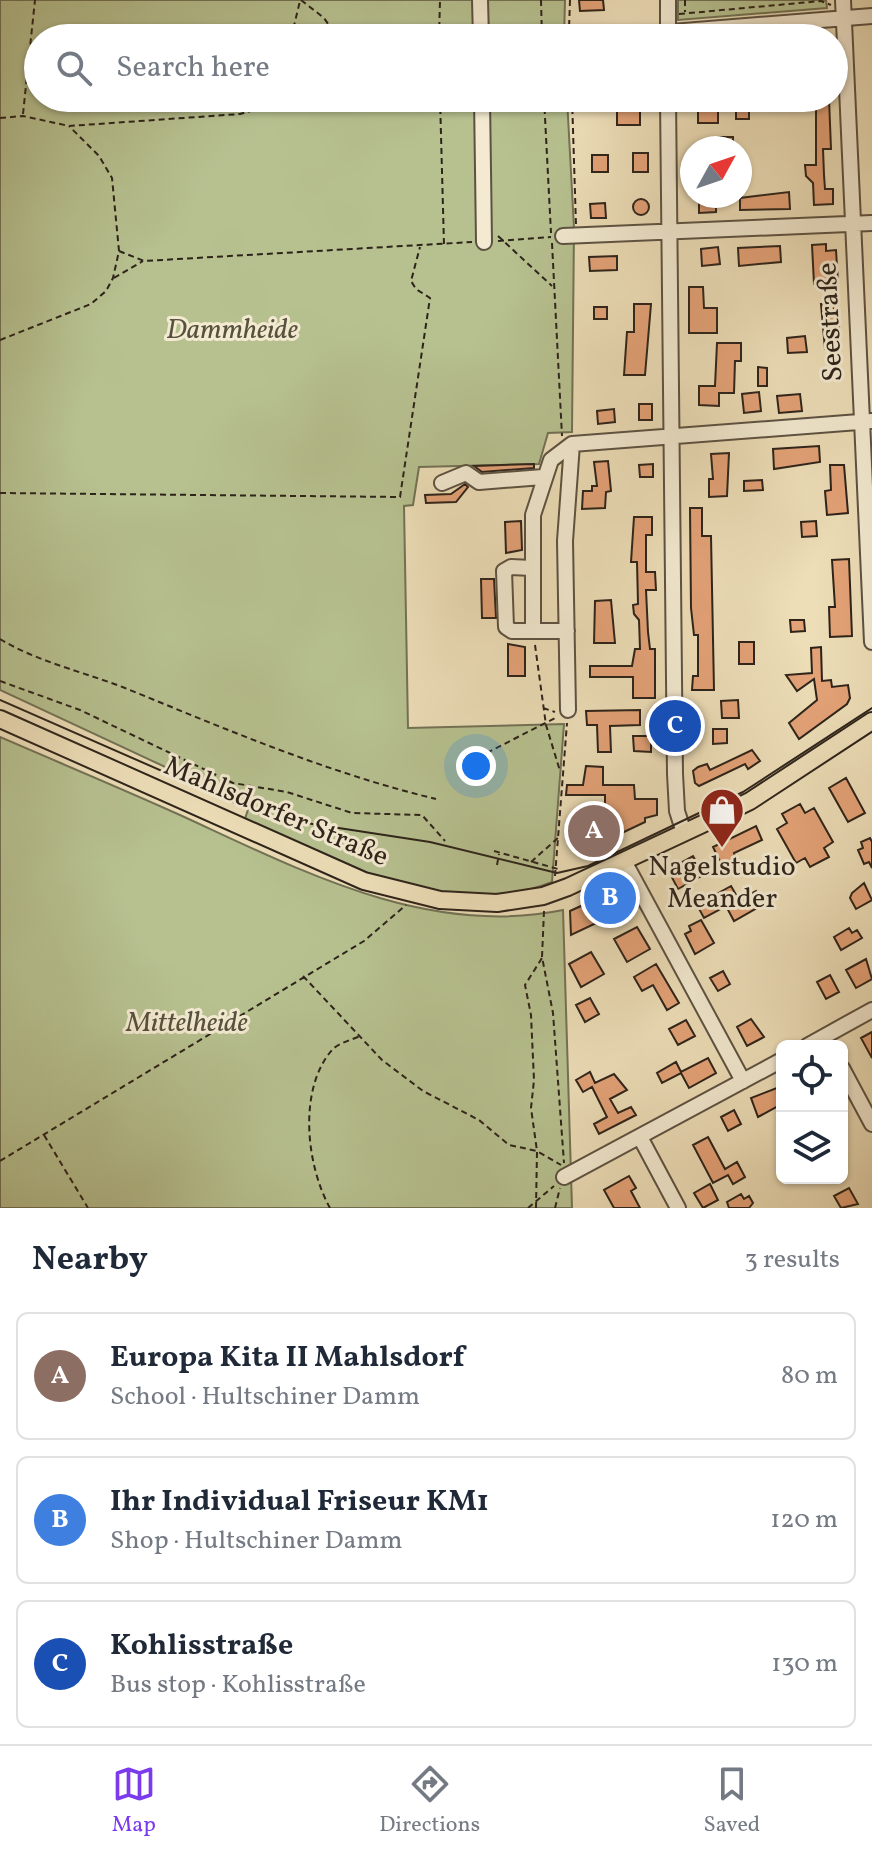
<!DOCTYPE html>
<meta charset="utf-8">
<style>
:root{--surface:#fff;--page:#f6f6f7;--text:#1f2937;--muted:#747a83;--line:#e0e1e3;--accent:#7c3aed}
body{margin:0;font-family:Vollkorn,serif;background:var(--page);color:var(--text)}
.controls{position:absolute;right:24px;bottom:24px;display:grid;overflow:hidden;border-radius:12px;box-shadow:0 2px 6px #0004}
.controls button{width:72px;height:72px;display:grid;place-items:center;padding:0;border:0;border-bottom:2px solid var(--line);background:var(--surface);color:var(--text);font:40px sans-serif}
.compass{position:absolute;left:680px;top:136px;width:72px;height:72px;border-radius:50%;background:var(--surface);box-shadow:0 2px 6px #0004;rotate:50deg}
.you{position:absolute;left:476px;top:766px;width:28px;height:28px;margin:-20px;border:6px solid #fff;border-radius:50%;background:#1a73e8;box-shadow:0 0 0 12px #1a73e833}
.badge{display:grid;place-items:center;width:52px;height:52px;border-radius:50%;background:var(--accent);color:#fff;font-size:26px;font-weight:700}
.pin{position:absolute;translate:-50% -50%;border:4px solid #fff;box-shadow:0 2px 8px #0006}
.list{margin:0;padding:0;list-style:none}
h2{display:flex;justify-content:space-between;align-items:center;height:104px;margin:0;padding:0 32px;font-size:34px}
h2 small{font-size:26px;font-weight:400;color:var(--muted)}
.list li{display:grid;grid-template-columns:52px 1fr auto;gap:24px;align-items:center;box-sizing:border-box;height:128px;margin:0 16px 16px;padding:0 16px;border:2px solid var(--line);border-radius:12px}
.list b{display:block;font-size:30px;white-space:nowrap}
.list p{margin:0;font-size:26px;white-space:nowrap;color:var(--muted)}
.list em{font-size:26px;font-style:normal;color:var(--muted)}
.icon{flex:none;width:44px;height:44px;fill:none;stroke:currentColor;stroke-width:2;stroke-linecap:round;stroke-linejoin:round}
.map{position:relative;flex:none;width:872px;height:1208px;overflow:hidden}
.search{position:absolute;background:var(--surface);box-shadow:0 2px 6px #0004;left:24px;right:24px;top:24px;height:88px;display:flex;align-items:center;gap:20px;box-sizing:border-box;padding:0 28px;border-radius:44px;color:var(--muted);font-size:30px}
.sheet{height:536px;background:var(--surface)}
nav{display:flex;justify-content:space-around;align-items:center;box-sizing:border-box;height:112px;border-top:2px solid var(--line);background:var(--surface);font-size:22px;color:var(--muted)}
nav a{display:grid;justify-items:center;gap:4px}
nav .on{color:var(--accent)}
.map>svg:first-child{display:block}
.green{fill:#b7c190;stroke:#727255;stroke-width:2}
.building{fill:#e4a277;stroke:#2d231a;stroke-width:2}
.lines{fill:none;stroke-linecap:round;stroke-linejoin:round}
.minor-casing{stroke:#5d5242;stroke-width:18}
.major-casing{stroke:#2d231a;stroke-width:20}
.path{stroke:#2d231a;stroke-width:2;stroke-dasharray:6 4;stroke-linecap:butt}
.minor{stroke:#f3ead1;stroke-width:14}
.major{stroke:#eddeb8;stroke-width:16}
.tram{stroke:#2d231a;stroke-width:2}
.labels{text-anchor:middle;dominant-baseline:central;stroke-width:6;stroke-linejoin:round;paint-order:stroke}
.street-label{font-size:28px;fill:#2d231a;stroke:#f3ead1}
.park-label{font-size:28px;font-style:italic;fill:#56523d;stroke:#f3ead1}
.poi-label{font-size:28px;fill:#2d231a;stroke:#f3ead1}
</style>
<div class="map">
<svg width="872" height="1208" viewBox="0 0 872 1208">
<rect width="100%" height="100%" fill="#eddeb8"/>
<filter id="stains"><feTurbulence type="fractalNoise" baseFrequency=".0025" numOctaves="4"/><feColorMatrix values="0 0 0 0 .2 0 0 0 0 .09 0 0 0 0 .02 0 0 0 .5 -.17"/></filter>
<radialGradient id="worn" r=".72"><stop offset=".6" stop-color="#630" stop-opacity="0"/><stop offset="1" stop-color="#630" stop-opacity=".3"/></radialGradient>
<path class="green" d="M0,0H565L564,38H38V98H567L574,228L572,432L548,433L539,464L419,467L413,505L404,506L408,728L564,724L552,882C447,924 339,863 245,819L249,806L0,690Z
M678,0H826L827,8L678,20Z
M0,737C60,763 120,788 180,815C300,870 427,938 563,910L572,1208H0Z"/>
<path class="building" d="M579,0H603L604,10L580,11Z
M617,98H640V125H617Z
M816,99H829L831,149H823L824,175L825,189H833V204L814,205L813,183L806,176L805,165H816Z
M718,105V123H698V106Z
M736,105H749V119H736Z
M718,137H733V148H719Z
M633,153H648V172H633Z
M592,155H608V172H592Z
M789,192L790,209L740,210V198Z
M699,196H716V212L699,213Z
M633 207a8 8 0 1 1 16 0a8 8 0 1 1-16 0Z
M605,203L606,218H591L590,204Z
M826,244V251L836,250L838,283L814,284L812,245Z
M780,246L781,262L739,266L738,248Z
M718,247L720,264L702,266L701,249Z
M617,256V270L590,271L589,257Z
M689,287H703L704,308H717V333H689Z
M634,304H651L645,375H624L627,332H634Z
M821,304H834V309H838L840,349H825Z
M594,307H607V319H594Z
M805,336L807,352L788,353L787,338Z
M717,343H741V361H735L734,393H719V406L699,405V386H715Z
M758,367L767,368V386H758Z
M759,392L761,411L744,413L742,394Z
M800,394L802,411L779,413L777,396Z
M639,404H652V420H639Z
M614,409L615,422L598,424L597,411Z
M819,446L820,462L774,469L773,449Z
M729,453L727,496L709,497V479H713L711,454Z
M608,461L611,491L606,492L605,508L582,509L583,491H592V486H597L594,462Z
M534,464V468L482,472L474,466Z
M653,464V477H640L639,465Z
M830,465H844L848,513L827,515L825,491L831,490Z
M762,480L763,490L744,491V481Z
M465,484L468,487L456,502L426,503L425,495L451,494Z
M690,508H702V536H711L714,690H692L693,676H698V635H694L691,608Z
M634,517H652V535H646V572H655L656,590H646L648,632L650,649H655V698H633V677H590V666H632L635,649H640L639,620L634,614L633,605L638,604L637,562H631Z
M521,521L522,550L506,553L505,522Z
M816,521L817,536L802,537L801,522Z
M849,559L852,636L830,637L829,607H835L832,560Z
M481,579H494L496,618H482Z
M611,600L615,643H594L595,601Z
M790,620H804L805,631L791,632Z
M739,642H754V664H739Z
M508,644L525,647V676H508Z
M821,647L822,681L831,680L832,687L848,685L850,698L847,704L799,739L789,723L817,700L814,679L797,691L786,675L812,673L811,648Z
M738,700L739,718H722L721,701Z
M640,710V725L610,726L611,752H598L597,725H587L586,711Z
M713,729H727V743L713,744Z
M633,736H651V752L634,751Z
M752,750L760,761L748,769L745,764L699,786L695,783L693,771L698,767L707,764L710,770Z
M586,766L603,767V785H634L635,799H657V815L645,818V822L605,841V795H566L567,785H583Z
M846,778L865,813L848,822L829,788Z
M800,804L805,813L814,808L833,842L824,848L829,857L810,867L805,858L796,863L777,829L787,823L782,814Z
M756,826L762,840L734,853L737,861L723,868L713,847Z
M870,838L872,842V868L869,862L864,864L858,850L863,848L861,842Z
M693,856L703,875L678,889L668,870Z
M864,883L872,900L856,909L850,898L852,893Z
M731,886L739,900L756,891L764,904L734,921L726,906L704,918L697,905Z
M618,889L628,908L571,935L570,911Z
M701,920L714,943L695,954L685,934L691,931L689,926Z
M637,927L650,949L627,962L614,939Z
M849,928L852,933L857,930L862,938L841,950L834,937Z
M591,952L604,974L581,987L569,964Z
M866,959L872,979L856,988L846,970Z
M656,964L679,1003L667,1010L653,985L642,991L634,977Z
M723,971L730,984L718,991L710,978Z
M830,975L839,992L826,999L817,982Z
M590,998L599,1014L585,1022L576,1005Z
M751,1019L764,1037L747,1046L737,1027Z
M686,1020L695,1036L678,1045L669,1029Z
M872,1032V1058L861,1038Z
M708,1058L716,1073L689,1088L681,1073L662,1083L657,1073L676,1062L681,1072Z
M590,1072L595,1083L614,1074L627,1090L610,1099L618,1113L631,1107L636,1115L599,1134L594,1124L607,1117L592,1087L583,1092L576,1080Z
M782,1086V1104L758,1117L751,1098Z
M734,1110L741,1124L728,1131L721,1117Z
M708,1137L725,1169L737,1162L745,1177L733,1184L728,1175L713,1183L693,1145Z
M629,1176L636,1188L631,1191L640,1208H614L604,1190Z
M710,1184L718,1200L703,1208L694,1193Z
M849,1188L858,1204L841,1208L834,1196Z
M741,1194L744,1199L749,1196L753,1203L749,1208H729L727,1202Z"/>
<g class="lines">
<g class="minor-casing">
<path id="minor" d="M480,0L481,38
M843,0L872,642
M597,38L872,16
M668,38V0
M482,98L484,242
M668,98L675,774L677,811L684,833
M563,236L872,223
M442,483L466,473L479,482L543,477
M532,568L511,567L504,571L506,627L512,631H567
M533,630V515L551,460L572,444L872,421
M568,710L565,541L572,444
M624,861L743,1081
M807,1046L872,1010
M842,1068L872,1124
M640,1137L678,1208
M564,1177L782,1060"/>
</g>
<g class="major-casing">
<path id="major" d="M0,719L364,881L440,900L497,903L543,896L568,887L709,821L750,801L872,721"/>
</g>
<path class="path" d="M301,0L324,18L338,38
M541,0L542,38
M570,0L569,29L575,38
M685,0V12
M679,14L821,1L831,5
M291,38L300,1
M439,38L440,0
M440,98L444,245
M544,98L551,233
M572,98L576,225
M23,114L35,0
M0,118L23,116L69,126L240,114L296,98
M498,236L552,286
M498,241L551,237
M552,243L562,436
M119,251L144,261L472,242
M114,278L143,261
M0,340L91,304L106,291L113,278L119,251L112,178L99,156L69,126
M0,493L400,497L430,298L416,289L411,281L420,247
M0,639C38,662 84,672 125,688C228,730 328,773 436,799
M535,645L546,725L560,771
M0,681L80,710L233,783L287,792L352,813L422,815L445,841
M543,708L555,712
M469,762L557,717
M494,851L558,869
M531,862L559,837
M497,865L499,854
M555,876L567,723
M544,911L542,957L553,1013L564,1163
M303,976L382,1060L423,1091L479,1120L509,1145L537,1151L561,1165
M44,1135L88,1208
M0,1161L364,941L406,905
M330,1208C306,1165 298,1089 332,1050C338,1043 352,1040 360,1036
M528,1208L554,1186
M536,1208L537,1151L531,1108L534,1080L531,1015L525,985L542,958
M555,1208L560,1188"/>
<use href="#minor" class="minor"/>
<use href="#major" class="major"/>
<path class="tram" d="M0,700L267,817L430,842L557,873L588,866L743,792L872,708"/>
</g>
<defs>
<g id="shop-pin" transform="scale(2.3)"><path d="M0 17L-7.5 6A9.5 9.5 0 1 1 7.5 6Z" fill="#8f2418" stroke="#f3ead1"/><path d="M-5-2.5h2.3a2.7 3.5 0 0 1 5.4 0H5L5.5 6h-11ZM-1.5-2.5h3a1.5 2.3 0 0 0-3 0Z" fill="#fff"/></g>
</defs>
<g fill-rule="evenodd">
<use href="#shop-pin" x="722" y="810"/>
</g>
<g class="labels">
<g class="street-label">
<text transform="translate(831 322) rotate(-93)">Seestraße</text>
<text transform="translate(276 812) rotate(23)">Mahlsdorfer Straße</text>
</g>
<g class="park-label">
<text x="232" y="330">Dammheide</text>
<text x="187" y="1023">Mittelheide</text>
</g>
<g class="poi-label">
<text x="722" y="867">Nagelstudio<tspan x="722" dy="32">Meander</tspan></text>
</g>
</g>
<rect width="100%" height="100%" filter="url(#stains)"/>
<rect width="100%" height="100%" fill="url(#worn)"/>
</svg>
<div class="controls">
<button><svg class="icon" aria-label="locate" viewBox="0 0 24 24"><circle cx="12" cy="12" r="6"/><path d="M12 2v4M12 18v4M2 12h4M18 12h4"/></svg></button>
<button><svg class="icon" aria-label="layers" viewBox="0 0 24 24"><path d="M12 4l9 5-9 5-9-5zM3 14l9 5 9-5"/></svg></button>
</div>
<svg class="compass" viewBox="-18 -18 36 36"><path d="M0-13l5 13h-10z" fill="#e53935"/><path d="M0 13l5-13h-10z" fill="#747a83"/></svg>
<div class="you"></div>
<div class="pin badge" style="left:594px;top:831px;background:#8d6e63">A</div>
<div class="pin badge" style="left:610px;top:898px;background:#3f7fe0">B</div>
<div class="pin badge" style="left:675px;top:726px;background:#1a4fb4">C</div>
<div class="search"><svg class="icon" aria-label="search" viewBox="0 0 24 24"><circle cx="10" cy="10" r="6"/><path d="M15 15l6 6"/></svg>Search here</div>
</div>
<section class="sheet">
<h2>Nearby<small>3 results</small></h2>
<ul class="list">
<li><span class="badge" style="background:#8d6e63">A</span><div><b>Europa Kita II Mahlsdorf</b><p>School · Hultschiner Damm</p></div><em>80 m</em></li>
<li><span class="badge" style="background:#3f7fe0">B</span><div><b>Ihr Individual Friseur KM1</b><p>Shop · Hultschiner Damm</p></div><em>120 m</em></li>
<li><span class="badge" style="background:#1a4fb4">C</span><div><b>Kohlisstraße</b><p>Bus stop · Kohlisstraße</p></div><em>130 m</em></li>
</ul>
</section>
<nav>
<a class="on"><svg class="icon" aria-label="map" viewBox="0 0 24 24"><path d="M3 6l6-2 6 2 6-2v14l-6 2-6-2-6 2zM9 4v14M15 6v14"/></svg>Map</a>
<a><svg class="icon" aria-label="directions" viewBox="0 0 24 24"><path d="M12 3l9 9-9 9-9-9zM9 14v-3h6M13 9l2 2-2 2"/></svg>Directions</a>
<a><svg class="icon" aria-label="saved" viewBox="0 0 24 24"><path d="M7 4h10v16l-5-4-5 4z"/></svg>Saved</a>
</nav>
